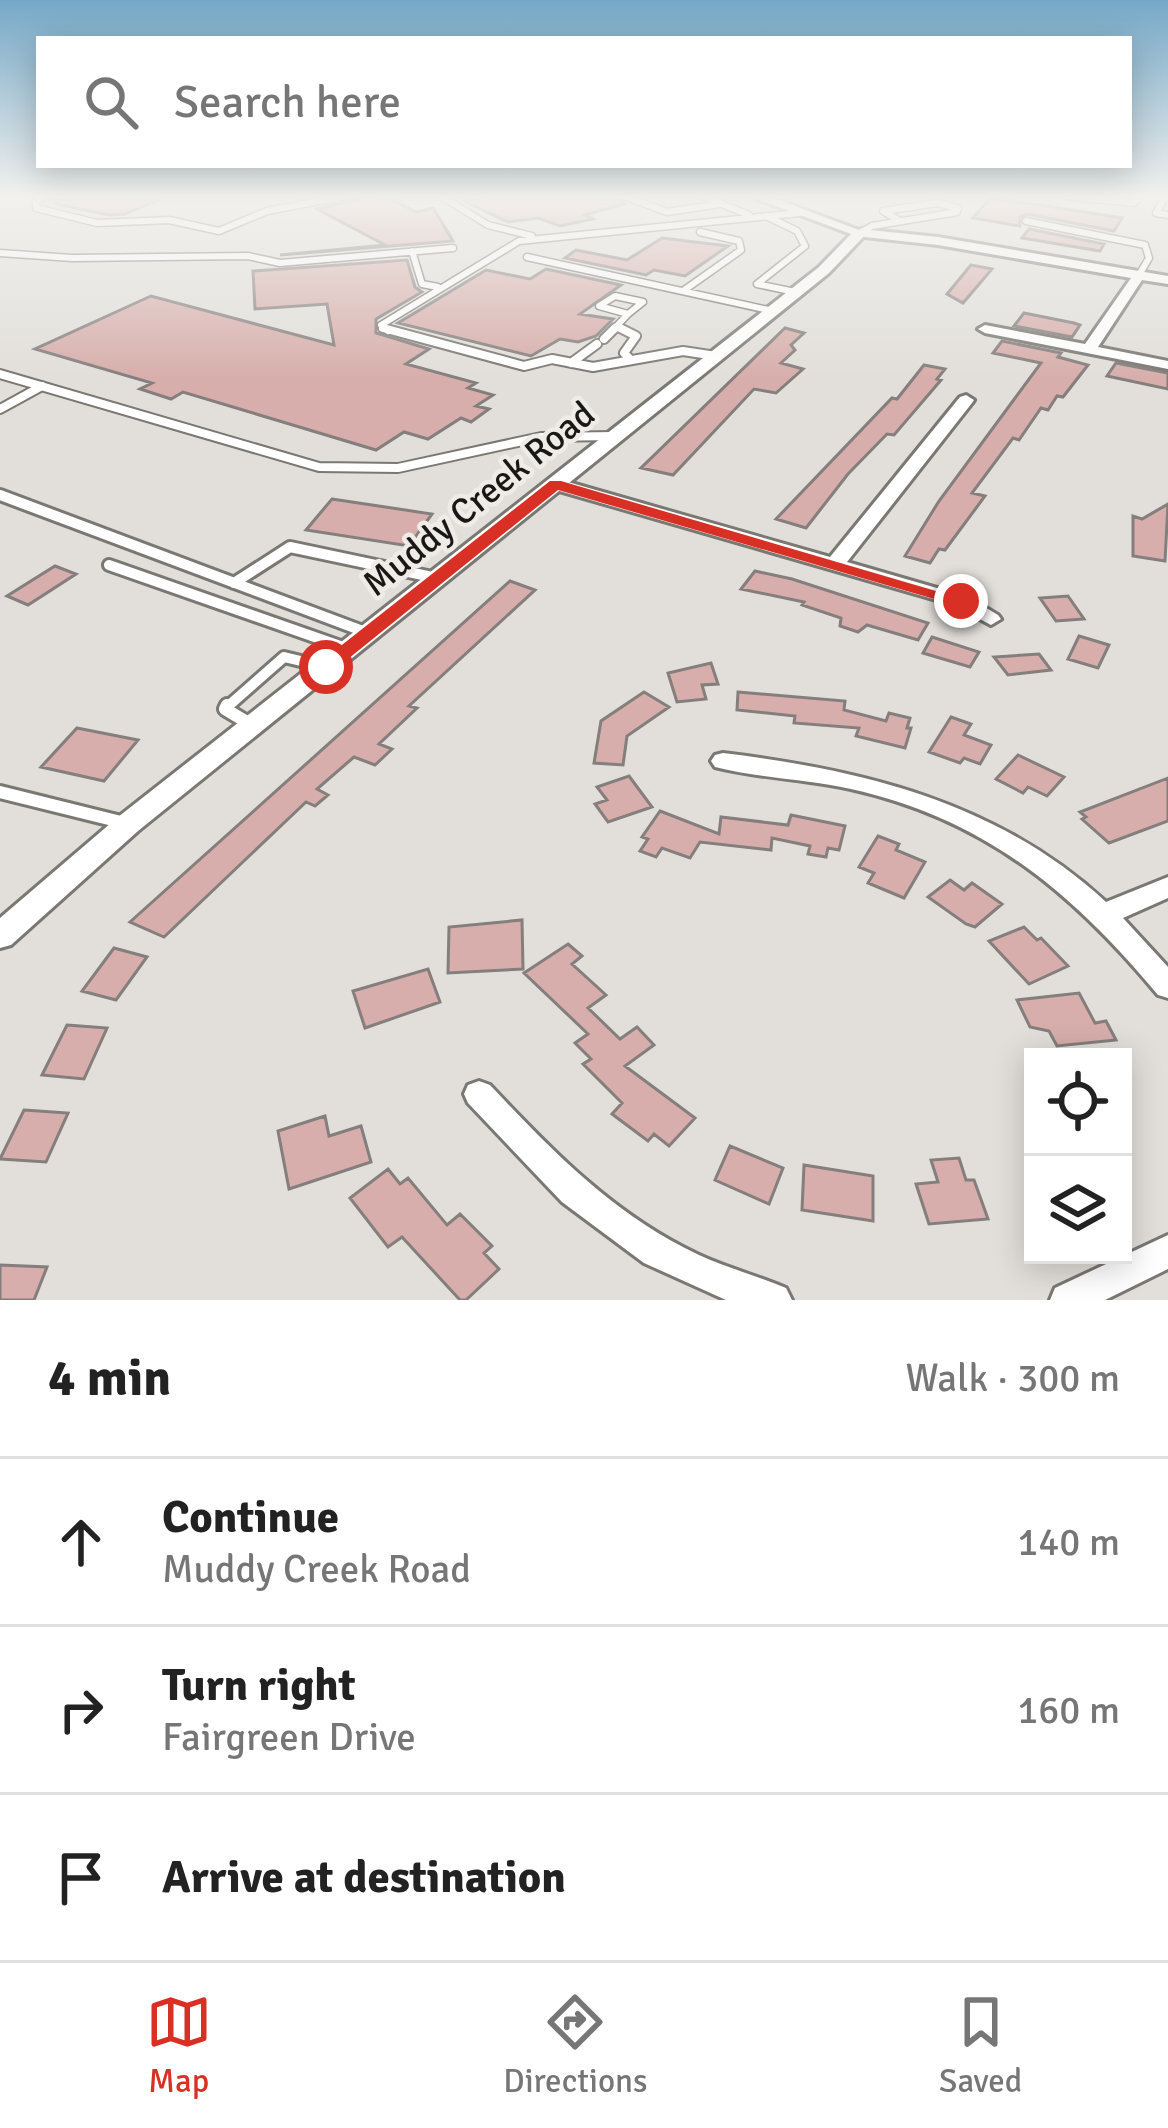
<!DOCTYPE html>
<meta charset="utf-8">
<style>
:root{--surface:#fff;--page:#f6f6f6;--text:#222;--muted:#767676;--line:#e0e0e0;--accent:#d93025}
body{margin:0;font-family:Signika,sans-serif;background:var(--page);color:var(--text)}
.controls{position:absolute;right:36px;bottom:36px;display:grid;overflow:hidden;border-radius:0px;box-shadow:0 6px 30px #0003}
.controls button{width:108px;height:108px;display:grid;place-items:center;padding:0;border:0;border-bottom:3px solid var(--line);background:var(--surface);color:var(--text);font:60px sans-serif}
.stop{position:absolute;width:36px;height:36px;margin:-27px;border:9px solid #d93025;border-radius:50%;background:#fff}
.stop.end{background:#d93025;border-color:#fff;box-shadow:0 3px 12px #0008}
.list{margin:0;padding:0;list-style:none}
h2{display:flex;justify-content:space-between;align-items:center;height:156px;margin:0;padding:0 48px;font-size:51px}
h2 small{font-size:39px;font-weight:400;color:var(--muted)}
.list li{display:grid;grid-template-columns:78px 1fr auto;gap:36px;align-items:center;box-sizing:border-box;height:168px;padding:0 48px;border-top:3px solid var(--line)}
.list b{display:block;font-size:45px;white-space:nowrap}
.list p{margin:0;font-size:39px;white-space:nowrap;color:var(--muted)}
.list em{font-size:39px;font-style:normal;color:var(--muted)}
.icon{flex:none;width:66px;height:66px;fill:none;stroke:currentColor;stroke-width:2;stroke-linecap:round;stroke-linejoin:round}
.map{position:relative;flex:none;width:1168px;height:1300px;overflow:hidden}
.search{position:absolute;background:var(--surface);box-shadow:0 6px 30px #0003;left:36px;right:36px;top:36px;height:132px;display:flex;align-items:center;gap:30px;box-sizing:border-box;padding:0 42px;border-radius:0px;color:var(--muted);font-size:45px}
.sheet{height:660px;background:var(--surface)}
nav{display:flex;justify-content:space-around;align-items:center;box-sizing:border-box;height:168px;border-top:3px solid var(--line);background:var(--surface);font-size:33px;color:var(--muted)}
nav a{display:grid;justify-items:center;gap:6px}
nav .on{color:var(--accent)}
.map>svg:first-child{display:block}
.building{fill:#d7aeab;stroke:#847e7d;stroke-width:3}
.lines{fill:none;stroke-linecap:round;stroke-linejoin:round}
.service-far3-casing{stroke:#7a7873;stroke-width:9}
.service-far2-casing{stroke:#7a7873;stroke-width:12}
.service-far1-casing{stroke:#7a7873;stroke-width:16}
.service-casing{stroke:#7a7873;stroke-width:18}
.minor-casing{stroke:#7a7873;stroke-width:6}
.tertiary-casing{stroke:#7a7873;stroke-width:6}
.service-far3{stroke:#fff;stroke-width:6}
.service-far2{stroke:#fff;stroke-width:8}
.service-far1{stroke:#fff;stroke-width:10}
.service{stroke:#fff;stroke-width:12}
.minor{fill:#fff;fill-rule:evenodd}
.tertiary{fill:#fff;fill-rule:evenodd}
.route{fill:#d93025}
.labels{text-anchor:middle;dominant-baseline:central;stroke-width:9;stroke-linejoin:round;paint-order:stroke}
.street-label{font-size:36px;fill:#191816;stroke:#efece7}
</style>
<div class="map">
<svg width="1168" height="1300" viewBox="0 0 1168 1300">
<rect width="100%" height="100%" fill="#e2dfda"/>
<path class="building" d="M56,196H166L167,197L124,214L109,215L56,204Z
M371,196H385L416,212L433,208L453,241L280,255L385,245L317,209Z
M488,196H617L624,204L585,215L593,219L560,226L538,218L508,222L464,201Z
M990,198L1040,205L1122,218L1114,231L1027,214L1020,217V226L973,218Z
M1029,229L1104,244L1100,251L1022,238Z
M662,238L728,246L685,276L654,270L646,275L565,258L576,250L627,260Z
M407,260L415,287L422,292L376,319V333L429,349L406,364L476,383L468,388L493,395L476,406L489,409L471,422L461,418L428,439L404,432L376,450L183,392L171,399L140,389L152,383L35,349L151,296L334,345L327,304L255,309L253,271Z
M971,265L992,269L963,303L947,294Z
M546,269L621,285L580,314L613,319L596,336L578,342L560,339L531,356L398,323L486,270L530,279Z
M1024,313L1074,323L1080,325L1072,337L1014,326Z
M785,328L804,333L791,345L795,350L781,363L803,369L776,393L754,389L673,475L641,468Z
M1002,341L1061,353L1058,357L1088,365L1063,397L1057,396L1048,410L1041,408L1019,440L1013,438L972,493L985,496L945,550L939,549L930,563L905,556L939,501L1041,363L993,353Z
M1116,363L1168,373V389L1107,376Z
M924,365L945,369L937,379L941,380L894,435L887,434L848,474L806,528L776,519L892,398L897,399Z
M332,499L432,514L409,546L306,530Z
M1168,504L1165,561L1133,556V516L1142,519Z
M55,566L76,574L28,605L7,596Z
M755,571L792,579L928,623L918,640L867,625L858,632L840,626L841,618L802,605L804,602L741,589Z
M510,581L535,590L409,706L417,708L379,744L392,749L375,765L354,757L317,789L328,795L315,806L306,802L164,937L130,922Z
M1068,596L1084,619L1056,621L1040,598Z
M1079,636L1109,645L1098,668L1068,659Z
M932,637L979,652L970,667L923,653Z
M1039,654L1051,670L1008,675L994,657Z
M711,663L718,684L702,685L706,699L677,702L668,673Z
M644,692L669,707L627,736L623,765L594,763L601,721Z
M738,692L845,701L844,710L886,721L889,713L910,718L907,728H911L905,748L856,736L859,728L794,723L795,716L737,710Z
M951,717L971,724L964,735L991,745L980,764L964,758L960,763L929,752Z
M77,728L138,740L104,781L41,767Z
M1018,755L1064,777L1047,796L1028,787L1023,793L996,779Z
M629,776L652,807L608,822L595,804L607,800L597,787Z
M1168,778V821L1109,843L1082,819L1086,817L1080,812Z
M660,811L719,834L721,817L788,825L791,815L845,826L839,850L828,848L826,857L808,854L810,846L772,838L771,850L700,842L690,858L662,848L656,857L640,851L648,839L642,837Z
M878,836L899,844L896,850L925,862L904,898L868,883L874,873L859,867Z
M950,880L964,890L972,883L1002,904L975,927L966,924L928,897Z
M522,920L523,969L448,973L449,927Z
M1024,927L1037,940L1041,938L1068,966L1029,984L989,941Z
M568,944L582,956L572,964L606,995L588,1008L620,1039L637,1027L654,1045L625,1066L695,1118L669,1146L654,1134L648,1141L612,1114L622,1103L583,1064L591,1059L575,1043L588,1034L524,973Z
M114,948L147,957L116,1000L82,991Z
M428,969L440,1002L365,1028L353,991Z
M1079,993L1095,1023L1106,1021L1116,1040L1057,1046L1049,1031L1030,1027L1017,1000Z
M67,1025L107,1028L84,1079L42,1075Z
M24,1110L68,1113L46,1162L0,1159Z
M325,1116L329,1136L361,1126L371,1162L289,1189L278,1131Z
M730,1146L783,1168L769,1204L715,1180Z
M959,1158L966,1180H974L988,1219L929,1224L916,1184L938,1182L931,1160Z
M804,1165L873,1176V1221L802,1210Z
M388,1169L400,1184L408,1178L447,1225L460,1214L492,1246L484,1253L499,1269L466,1300H460L402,1237L388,1247L350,1198Z
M0,1265L47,1267L34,1300H0Z"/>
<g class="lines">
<g class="service-far3-casing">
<path id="service-far3" d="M46,196L36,201V208L97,223L169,220L219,231L267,211L346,196
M441,196L488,225L532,236
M624,196L667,212L720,204
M702,196L749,215
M1066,196L1134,203L1140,196
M1166,196L1156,213L1168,215
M766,216L797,231L805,246L757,284L795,292
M1026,221L1145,245L1149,258L1139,275
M860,233L872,226L957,212L958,208L937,203L883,211L900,221
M412,251L422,284L438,287
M0,253L72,258L248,256L280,263L453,248
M527,257L773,311
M683,291L741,250L739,241L700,232
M615,296L643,302L628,314L599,306Z
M620,328L626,331
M388,331L381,325L519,241L799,213
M612,331L628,314"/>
</g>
<g class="service-far2-casing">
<path id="service-far2" d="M383,328L524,366L552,359L593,367L683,351L716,356
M620,328L636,336L624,353L631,360
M604,339L615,328
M571,363L597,344
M0,374L319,467L398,468L541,437L615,436
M0,409L42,386
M0,495L8,498"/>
</g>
<g class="service-far1-casing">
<path id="service-far1" d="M0,495L368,633
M109,565L346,648
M234,583L290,547L437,578
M226,708L284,657L326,667"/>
</g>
<g class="service-casing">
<path id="service" d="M227,705L225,709L250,724
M0,792L125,823"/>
</g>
<g class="minor-casing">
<path id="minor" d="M860,229L938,237L1168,276V284L1142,280L1098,347L1168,361V369L985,333L978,329L985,325L1085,344L1131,278L938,245L856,236L854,233Z
M966,395L974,400L972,403L847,562L968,597L998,615L1001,619L991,625L954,605L549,488L546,484L549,480H561L830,557L960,397Z
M723,753C864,770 999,803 1106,902L1168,877V898L1123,918L1168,967V998L1158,995C1072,892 985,819 851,789C806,779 759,778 715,767L711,761L715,755Z
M479,1081L490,1085C552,1151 615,1216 699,1255C727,1268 758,1276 786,1288L792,1300H726L644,1263L562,1202L468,1103L464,1094L468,1085Z
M1168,1235V1269L1105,1300H1050L1055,1288Z"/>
</g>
<g class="tertiary-casing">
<path id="tertiary" d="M749,196H768L867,233L829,273L138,831L11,945L0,948V918L118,817L819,267L851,234Z"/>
</g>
<use href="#service-far3" class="service-far3"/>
<use href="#service-far2" class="service-far2"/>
<use href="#service-far1" class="service-far1"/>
<use href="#service" class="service"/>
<use href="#minor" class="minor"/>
<use href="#tertiary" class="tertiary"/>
</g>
<linearGradient id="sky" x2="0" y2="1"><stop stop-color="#75a8c7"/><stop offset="0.52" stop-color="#f2f1ee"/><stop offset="1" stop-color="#f2f1ee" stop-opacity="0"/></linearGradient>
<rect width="1168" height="378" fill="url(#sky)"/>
<path class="route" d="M550,481H561L970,601L955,605L558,490L333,671H319V663Z"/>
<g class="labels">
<g class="street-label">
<text transform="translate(479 499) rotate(-39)">Muddy Creek Road</text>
</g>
</g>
</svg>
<div class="controls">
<button><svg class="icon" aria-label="locate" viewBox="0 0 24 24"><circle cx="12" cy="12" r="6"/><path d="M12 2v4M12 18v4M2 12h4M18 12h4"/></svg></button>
<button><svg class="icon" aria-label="layers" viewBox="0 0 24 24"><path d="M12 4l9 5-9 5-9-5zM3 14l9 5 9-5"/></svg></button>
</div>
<div class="stop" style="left:326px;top:667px"></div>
<div class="stop end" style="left:961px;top:601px"></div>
<div class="search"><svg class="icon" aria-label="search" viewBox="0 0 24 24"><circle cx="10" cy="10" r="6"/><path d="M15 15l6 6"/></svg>Search here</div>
</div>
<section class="sheet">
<h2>4 min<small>Walk · 300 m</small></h2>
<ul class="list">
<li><svg class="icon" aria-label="ahead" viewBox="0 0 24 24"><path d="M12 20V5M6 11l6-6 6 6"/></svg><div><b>Continue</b><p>Muddy Creek Road</p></div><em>140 m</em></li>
<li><svg class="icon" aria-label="right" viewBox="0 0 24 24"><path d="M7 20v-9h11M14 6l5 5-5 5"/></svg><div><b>Turn right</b><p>Fairgreen Drive</p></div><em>160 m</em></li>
<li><svg class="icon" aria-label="arrive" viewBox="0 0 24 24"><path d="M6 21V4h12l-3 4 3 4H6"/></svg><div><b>Arrive at destination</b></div></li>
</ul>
</section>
<nav>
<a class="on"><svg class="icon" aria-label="map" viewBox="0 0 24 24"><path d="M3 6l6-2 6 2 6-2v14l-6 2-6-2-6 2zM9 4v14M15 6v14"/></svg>Map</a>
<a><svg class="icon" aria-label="directions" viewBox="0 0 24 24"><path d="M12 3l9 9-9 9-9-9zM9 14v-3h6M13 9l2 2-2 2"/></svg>Directions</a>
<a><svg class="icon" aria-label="saved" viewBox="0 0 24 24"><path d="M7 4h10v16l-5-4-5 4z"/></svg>Saved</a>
</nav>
